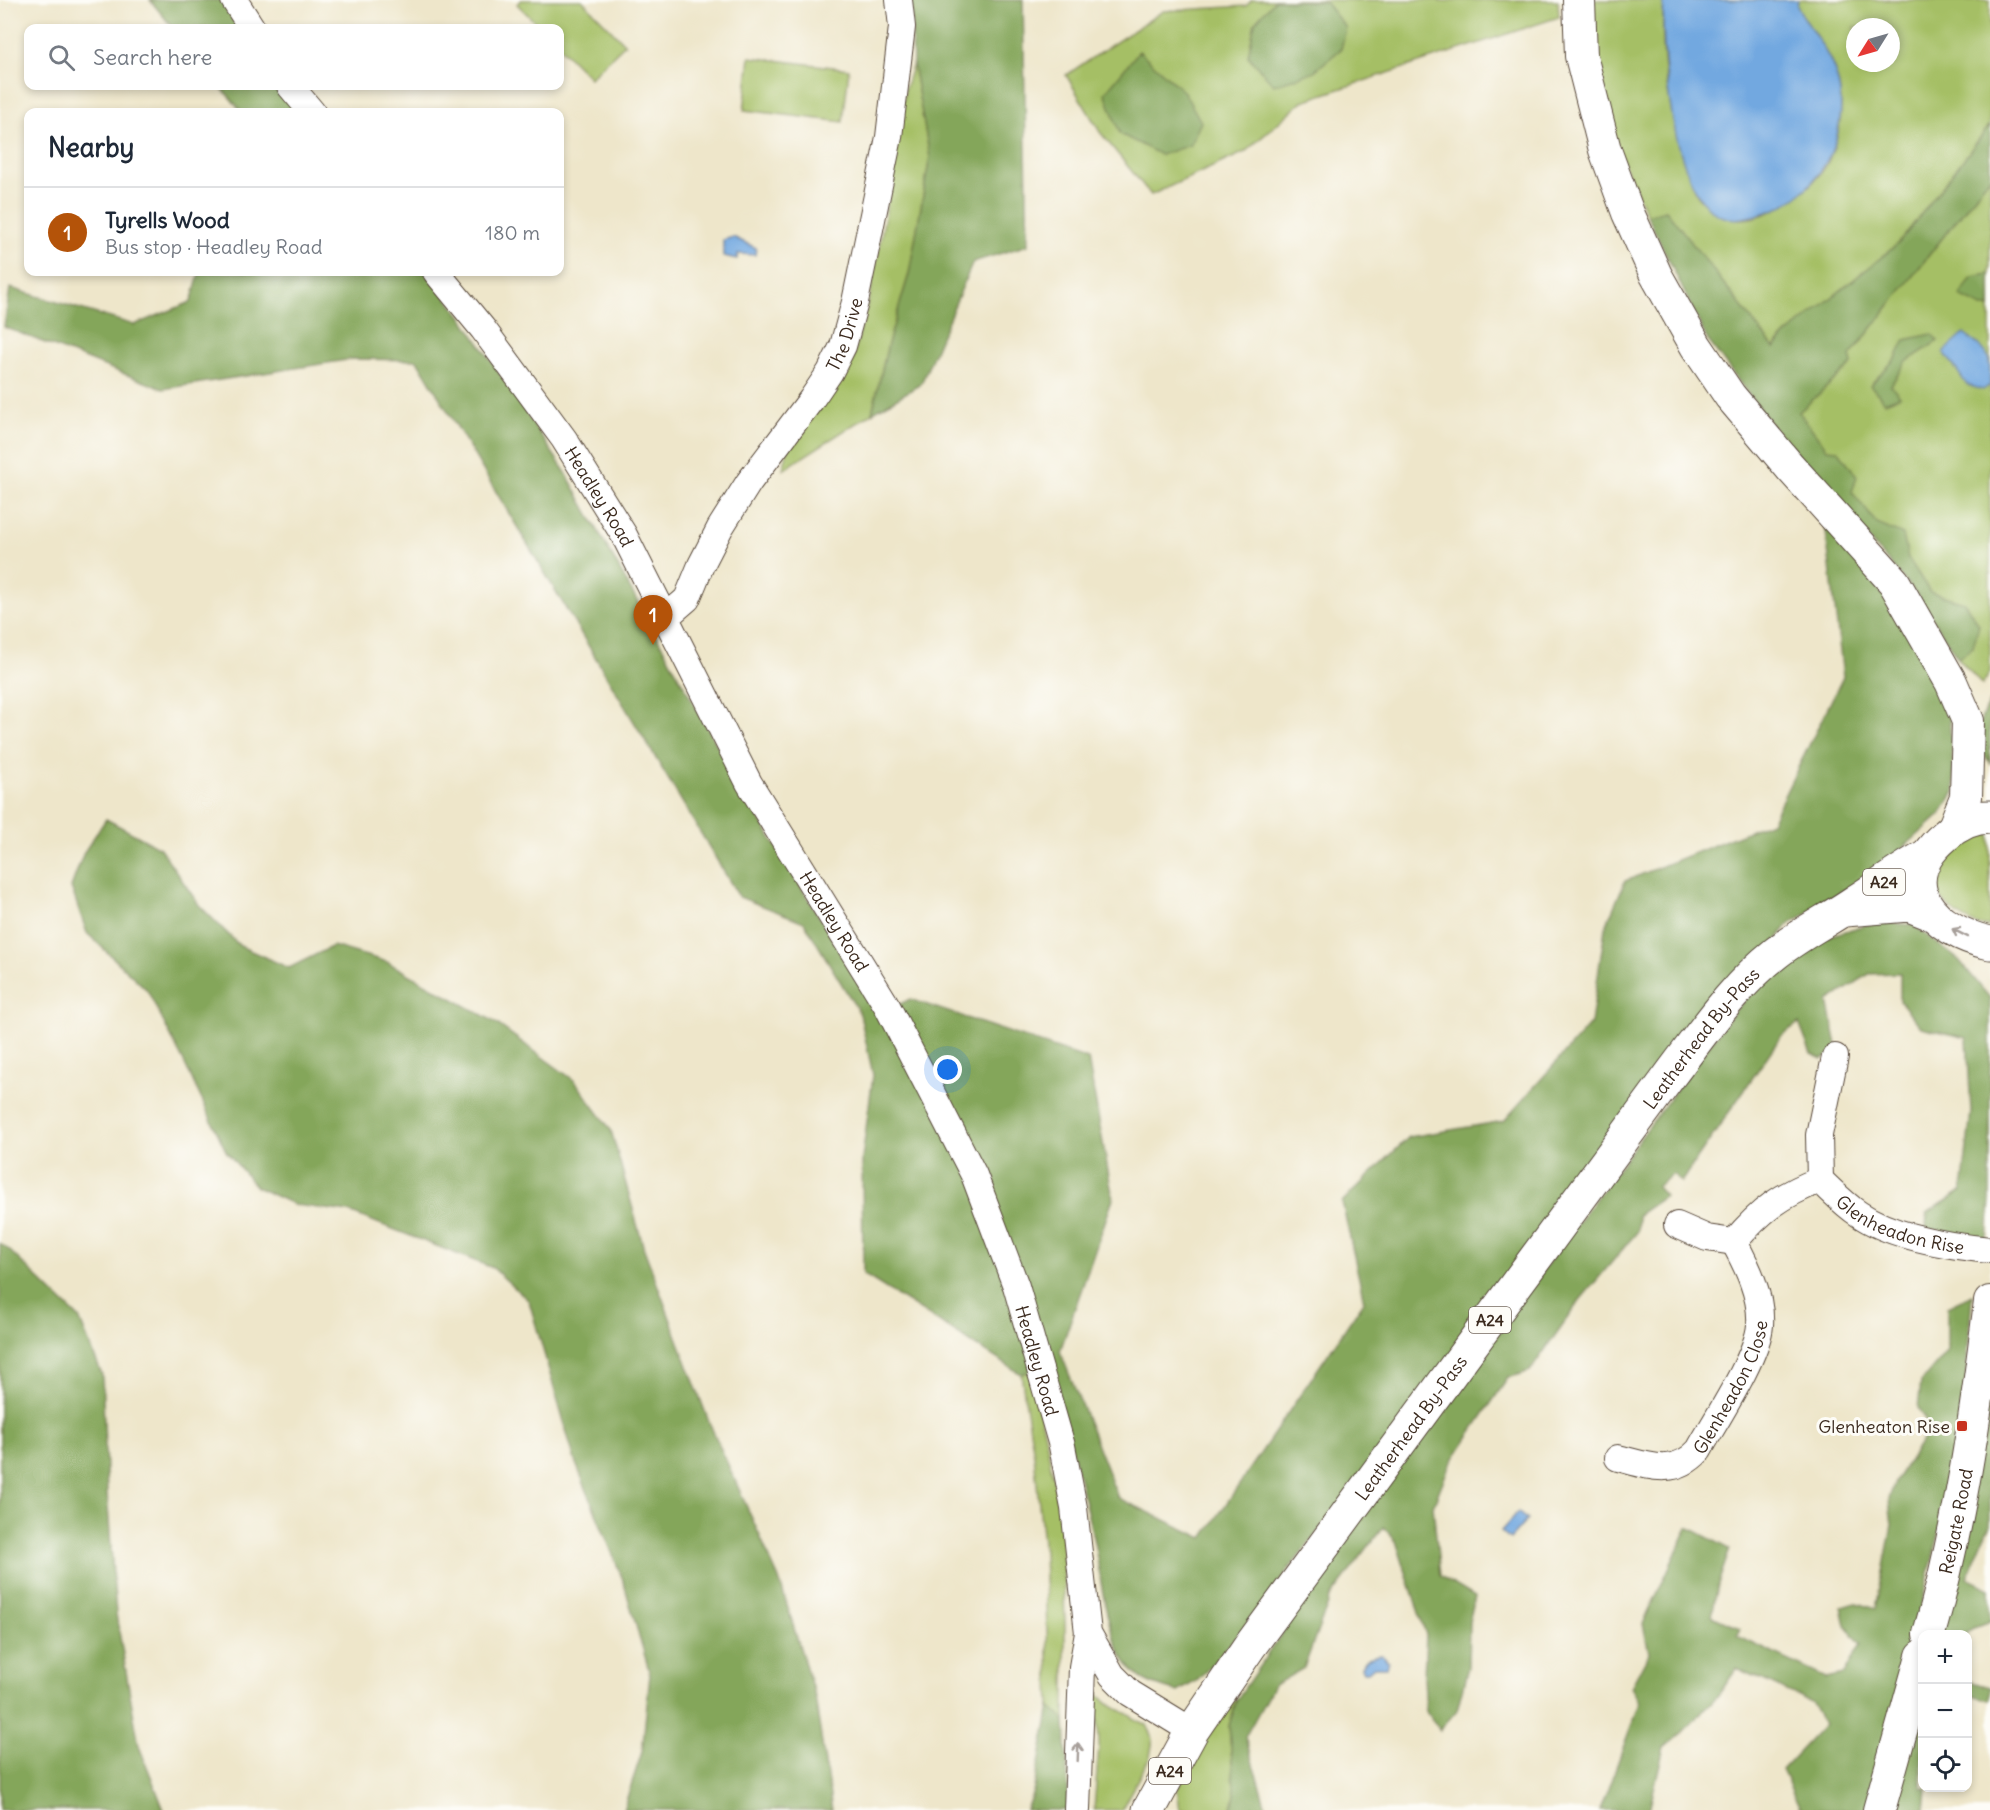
<!DOCTYPE html>
<meta charset="utf-8">
<style>
:root{--surface:#fff;--page:#f6f6f7;--text:#1f2937;--muted:#747a83;--line:#e0e1e3;--accent:#b45309}
body{margin:0;font-family:Delius,sans-serif;background:var(--page);color:var(--text)}
.controls{position:absolute;right:18px;bottom:18px;display:grid;overflow:hidden;border-radius:12px;box-shadow:0 3px 9px #0003}
.controls button{width:54px;height:54px;display:grid;place-items:center;padding:0;border:0;border-bottom:2px solid var(--line);background:var(--surface);color:var(--text);font:30px sans-serif}
.compass{position:absolute;left:1846px;top:18px;width:54px;height:54px;border-radius:50%;background:var(--surface);box-shadow:0 3px 9px #0003;rotate:233deg}
.you{position:absolute;left:948px;top:1070px;width:21px;height:21px;margin:-15px;border:4px solid #fff;border-radius:50%;background:#1a73e8;box-shadow:0 0 0 9px #1a73e833}
.badge{display:grid;place-items:center;width:39px;height:39px;border-radius:50%;background:var(--accent);color:#fff;font-size:20px;font-weight:700}
.pin{position:absolute;translate:-50% -50px;filter:drop-shadow(0 2px 3px #0008)}
.pin::after{content:'';position:absolute;top:32px;width:21px;height:18px;background:inherit;clip-path:polygon(0 0,100% 0,50% 100%)}
.list{margin:0;padding:0;list-style:none}
h2{display:flex;justify-content:space-between;align-items:center;height:78px;margin:0;padding:0 24px;font-size:26px}
h2 small{font-size:20px;font-weight:400;color:var(--muted)}
.list li{display:grid;grid-template-columns:39px 1fr auto;gap:18px;align-items:center;box-sizing:border-box;height:90px;padding:0 24px;border-top:2px solid var(--line)}
.list b{display:block;font-size:22px;white-space:nowrap}
.list p{margin:0;font-size:20px;white-space:nowrap;color:var(--muted)}
.list em{font-size:20px;font-style:normal;color:var(--muted)}
.icon{flex:none;width:33px;height:33px;fill:none;stroke:currentColor;stroke-width:2;stroke-linecap:round;stroke-linejoin:round}
.map{position:relative;flex:none;width:1990px;height:1810px;overflow:hidden}
.search{position:absolute;background:var(--surface);box-shadow:0 3px 9px #0003;left:24px;top:24px;width:540px;height:66px;display:flex;align-items:center;gap:15px;box-sizing:border-box;padding:0 21px;border-radius:12px;color:var(--muted);font-size:22px}
.panel{position:absolute;background:var(--surface);box-shadow:0 3px 9px #0003;left:24px;top:108px;width:540px;height:168px;border-radius:12px}
.map>svg:first-child{display:block}
.green{fill:#a5bf65;stroke:#707442;stroke-width:1.5;fill-rule:evenodd}
.forest{fill:#84a65a;stroke:#60683c;stroke-width:1.5}
.water{fill:#72a8e0;stroke:#56697f;stroke-width:1.5}
.lines{fill:none;stroke-linecap:round;stroke-linejoin:round}
.minor-casing{stroke:#564638;stroke-width:28}
.major-casing{stroke:#564638;stroke-width:34}
.highway-casing{stroke:#564638;stroke-width:35}
.minor{stroke:#fff;stroke-width:26}
.major{stroke:#fff;stroke-width:32}
.highway{stroke:#fff;stroke-width:33}
.oneway{stroke:#a79f9a}
.poi-dot{fill:#c8321e;stroke:#fdfcf7;stroke-width:2}
.labels{text-anchor:middle;dominant-baseline:central;stroke-width:6;stroke-linejoin:round;paint-order:stroke}
.shield{fill:#fdfcf7;stroke:#75695f;stroke-width:1.5}
.shield-label{font-size:16px;font-weight:bold;fill:#3b2a1e}
.street-label{font-size:18px;fill:#3b2a1e;stroke:#fdfcf7}
.poi-label{font-size:18px;fill:#3b2a1e;stroke:#fdfcf7;text-anchor:end}
</style>
<div class="map">
<svg width="1990" height="1810" viewBox="0 0 1990 1810">
<rect width="100%" height="100%" fill="#fdfcf7"/>
<filter id="ink" filterUnits="userSpaceOnUse"><feTurbulence type="fractalNoise" baseFrequency=".0167" numOctaves="2"/><feDisplacementMap in="SourceGraphic" scale="12" xChannelSelector="R" yChannelSelector="G"/><feConvolveMatrix kernelMatrix="1 2 1 2 8 2 1 2 1" color-interpolation-filters="sRGB"/></filter>
<filter id="wash" filterUnits="userSpaceOnUse"><feTurbulence type="fractalNoise" baseFrequency=".008" numOctaves="4" result="noise"/><feDisplacementMap in="SourceGraphic" scale="24" xChannelSelector="R" yChannelSelector="G"/><feGaussianBlur stdDeviation="1.35" result="paint"/><feColorMatrix in="noise" values="0 0 0 0 0 0 0 0 0 0 0 0 0 0 0 0 0 1.4 0 .05"/><feComposite in="paint" operator="in"/></filter>
<g filter="url(#wash)">
<rect width="100%" height="100%" fill="#eee6ca"/>
<path class="green" d="M521,0H582L625,44L590,78L560,48V28H541L517,4Z
M1252,0H1440V2L1453,0H1558L1559,17L1303,101L1245,152L1151,195L1100,132L1066,75L1163,11L1246,6Z
M1587,0H1664C1659,56 1669,112 1686,165C1689,177 1693,194 1703,202C1708,206 1735,219 1740,219C1770,219 1815,188 1828,162C1840,136 1845,106 1837,78C1830,52 1810,29 1797,6L1798,0H1990V125L1899,243L1787,334L1773,348L1666,210L1647,215L1617,148L1596,82ZM1855,27H1891V63H1855Z
M750,57L849,69L843,122L744,110Z
M913,64L930,157L909,274L888,344L872,413L783,470L789,444L830,395L852,361L871,291L888,199L905,89Z
M1990,177V673L1982,685L1958,658L1918,596L1777,432L1852,364L1850,356Z
M1990,833V927C1969,926 1945,908 1935,889C1932,884 1932,876 1931,870L1970,835Z
M1030,1370L1047,1444L1062,1530L1065,1622V1720L1050,1707L1044,1553L1034,1455L1021,1374Z
M1094,1691L1106,1702L1146,1725L1153,1739L1150,1757L1121,1810H1094L1099,1746L1098,1720L1089,1705V1695Z
M1237,1699L1229,1726L1235,1795L1231,1810H1180L1177,1789L1221,1710Z"/>
<path class="forest" d="M150,0H221L240,28H173Z
M911,0H1023L1028,245L973,262L921,384L872,413L888,344L909,274L930,157L913,64Z
M1275,0L1325,2L1346,28L1341,49L1313,72L1274,85L1248,56L1255,22Z
M1139,51L1184,92L1201,122L1190,145L1161,155L1120,134L1105,93Z
M220,86H279L299,112H242Z
M1990,125V177L1850,356L1852,364L1799,412L1827,449L1838,450L1857,476L1852,492L1877,524L1903,535L1908,558L1930,592L1964,602L1979,625L1973,647L1958,658L1918,596L1777,432L1707,339L1647,215L1666,210L1774,348L1787,334L1899,243Z
M200,272H426L462,317L566,473L742,790L879,1015L910,999L1088,1059L1113,1199L1060,1351L1118,1498L1203,1538L1364,1301L1342,1202L1409,1137L1504,1121L1591,1023L1605,928L1625,881L1771,822L1843,677L1825,523L1897,612L1948,704L1955,792L1940,815L1883,866L1788,925L1238,1635L1198,1680L1178,1692C1162,1687 1140,1682 1130,1668C1104,1634 1102,1578 1093,1537C1080,1479 1064,1421 1050,1364L1021,1374L863,1274L862,1159L873,1075L860,1014L804,922L739,897L417,360L353,359L163,389L4,327L10,288L134,325L191,302Z
M1990,274V307H1982L1960,296L1972,277Z
M1932,334L1938,341L1906,362L1891,385L1900,396L1885,402L1870,385L1896,358L1905,340Z
M1990,701V763C1973,742 1977,722 1990,701Z
M106,819L160,848L199,905L240,946L289,968L333,946L387,962L493,1021L575,1081L611,1130L644,1249L709,1422L779,1579L815,1697L832,1810H623L642,1752L650,1674L623,1580L575,1461L529,1301L493,1268L349,1212L295,1205L256,1187L226,1151L183,1060L147,990L87,933L71,887L84,852Z
M1875,922L1913,925L1959,960L1990,998V1199L1987,1239L1926,1228L1927,1213L1962,1191L1971,1112L1967,1038L1921,1027L1900,1001V973L1869,974L1828,1001L1838,1050L1822,1059L1811,1054L1799,1023L1782,1035L1681,1182L1673,1174L1657,1187L1665,1196L1638,1215V1231L1580,1300L1530,1371L1508,1378L1450,1464L1433,1506L1440,1576L1475,1597L1469,1622L1468,1667L1457,1710L1440,1730L1426,1712L1424,1677L1426,1635L1396,1541L1383,1527L1330,1598L1304,1668L1274,1685L1245,1737L1267,1810H1231L1235,1795L1229,1726L1237,1699L1370,1504L1735,1010L1774,971L1826,937Z
M0,1243L10,1251L79,1318L102,1375L107,1493L116,1614L139,1746L164,1810H0Z
M1972,1295L1964,1402L1943,1518L1869,1810H1801L1782,1770L1824,1725L1811,1702L1737,1668L1719,1694L1682,1733L1664,1747L1649,1810H1600L1640,1703L1631,1687L1649,1653L1643,1624L1688,1527L1730,1549L1718,1584L1712,1616L1741,1629L1737,1636L1826,1678L1844,1674L1861,1644L1846,1626L1842,1606L1855,1602L1876,1609L1892,1525L1889,1499L1895,1482L1930,1428L1918,1408L1921,1382L1947,1351V1307Z
M1990,1376V1524L1967,1578L1990,1589V1621L1971,1628L1966,1634H1935Z
M1968,1681L1990,1687V1700L1968,1694Z
M1922,1682V1788H1927L1925,1810H1886Z
M1050,1707L1065,1720L1069,1810H1026L1034,1788Z"/>
<path class="water" d="M1664,0H1798L1797,6C1810,29 1830,53 1837,78C1853,136 1817,202 1757,215C1745,218 1733,221 1721,216C1672,197 1660,47 1664,0Z
M733,237L756,248L755,255L738,254L737,259L723,256V240Z
M1964,334C1990,354 1990,351 1990,385L1983,390L1967,385L1944,352Z
M1518,1512L1527,1520L1510,1539L1501,1531Z
M1382,1655L1388,1662L1386,1667H1374L1368,1672H1364L1362,1668C1365,1657 1371,1656 1382,1655Z"/>
</g>
<g filter="url(#ink)">
<g class="lines">
<g class="minor-casing">
<g id="minor">
<path d="M234,0L252,28"/>
<path d="M290,86L312,112"/>
<path id="s1" d="M436,272L483,329L564,439L624,535L749,783L887,1006L974,1175L1016,1286L1062,1446L1074,1508L1088,1633L1112,1675L1130,1693L1192,1731"/>
<path id="s2" d="M665,618L687,599L701,565L720,528L749,482L811,400L830,372L843,346L855,302L889,137L902,27L899,0"/>
<path d="M1820,1180L1819,1135L1835,1057"/>
<path id="s3" d="M1677,1225L1707,1238L1734,1242C1761,1210 1781,1195 1820,1180C1833,1192 1845,1205 1859,1214C1892,1237 1950,1246 1990,1250"/>
<path id="s4" d="M1618,1458C1649,1466 1675,1477 1699,1450C1715,1421 1758,1356 1760,1325C1762,1296 1747,1266 1734,1242"/>
<path d="M1077,1810L1082,1667L1088,1633"/>
</g>
</g>
<g class="major-casing">
<g id="major">
<path d="M1579,0L1581,56L1605,150L1628,213L1656,275L1696,346L1730,396L1790,467L1894,582L1951,682L1968,721L1966,797L1954,827"/>
<path id="s5" d="M1929,1634C1960,1526 1976,1413 1990,1302"/>
<path d="M1879,1810L1922,1656"/>
</g>
</g>
<g class="highway-casing">
<g id="highway">
<path d="M1990,817C1973,817 1958,824 1945,836C1889,884 1933,931 1990,943"/>
<path d="M1845,910L1909,905L1934,915"/>
<path id="s6" d="M1149,1810L1192,1731L1250,1646L1671,1074C1703,1032 1734,986 1776,953C1801,933 1830,919 1856,901C1880,886 1901,869 1926,856"/>
</g>
</g>
<use href="#minor" class="minor"/>
<use href="#major" class="major"/>
<use href="#highway" class="highway"/>
</g>
<defs><path id="oneway-shaft" d="M-6 0H5M1.5-3L5.5 0L1.5 3" fill="none" stroke-width="1.6" stroke-linecap="round" stroke-linejoin="round" transform="scale(1.5)"/></defs>
<g class="oneway">
<use href="#oneway-shaft" transform="translate(1960 933) rotate(-153)"/>
<use href="#oneway-shaft" transform="translate(1078 1752) rotate(-88)"/>
</g>
</g>
<rect class="poi-dot" x="1956" y="1420" width="12" height="12" rx="3"/>
<g class="labels">
<g class="shield">
<rect x="1863" y="869" width="42" height="26" rx="4.5"/>
<rect x="1469" y="1307" width="42" height="26" rx="4.5"/>
<rect x="1149" y="1758" width="42" height="26" rx="4.5"/>
</g>
<g class="shield-label">
<text x="1884" y="882">A24</text>
<text x="1490" y="1320">A24</text>
<text x="1170" y="1771">A24</text>
</g>
<g class="street-label">
<text stroke="none"><textPath href="#s2" startOffset="339">The Drive</textPath></text>
<text stroke="none"><textPath href="#s1" startOffset="278">Headley Road</textPath></text>
<text stroke="none"><textPath href="#s1" startOffset="764">Headley Road</textPath></text>
<text stroke="none"><textPath href="#s6" startOffset="950">Leatherhead By-Pass</textPath></text>
<text stroke="none"><textPath href="#s3" startOffset="262">Glenheadon Rise</textPath></text>
<text stroke="none"><textPath href="#s1" startOffset="1250">Headley Road</textPath></text>
<text stroke="none"><textPath href="#s4" startOffset="158">Glenheadon Close</textPath></text>
<text stroke="none"><textPath href="#s6" startOffset="464">Leatherhead By-Pass</textPath></text>
<text stroke="none"><textPath href="#s5" startOffset="116">Reigate Road</textPath></text>
</g>
<g class="poi-label">
<text x="1950" y="1426">Glenheaton Rise</text>
</g>
</g>
</svg>
<div class="controls">
<button>+</button>
<button>−</button>
<button><svg class="icon" aria-label="locate" viewBox="0 0 24 24"><circle cx="12" cy="12" r="6"/><path d="M12 2v4M12 18v4M2 12h4M18 12h4"/></svg></button>
</div>
<svg class="compass" viewBox="-18 -18 36 36"><path d="M0-13l5 13h-10z" fill="#e53935"/><path d="M0 13l5-13h-10z" fill="#747a83"/></svg>
<div class="you"></div>
<div class="pin badge" style="left:653px;top:645px">1</div>
<div class="search"><svg class="icon" aria-label="search" viewBox="0 0 24 24"><circle cx="10" cy="10" r="6"/><path d="M15 15l6 6"/></svg>Search here</div>
<section class="panel">
<h2>Nearby<small></small></h2>
<ul class="list">
<li><span class="badge">1</span><div><b>Tyrells Wood</b><p>Bus stop · Headley Road</p></div><em>180 m</em></li>
</ul>
</section>
</div>
